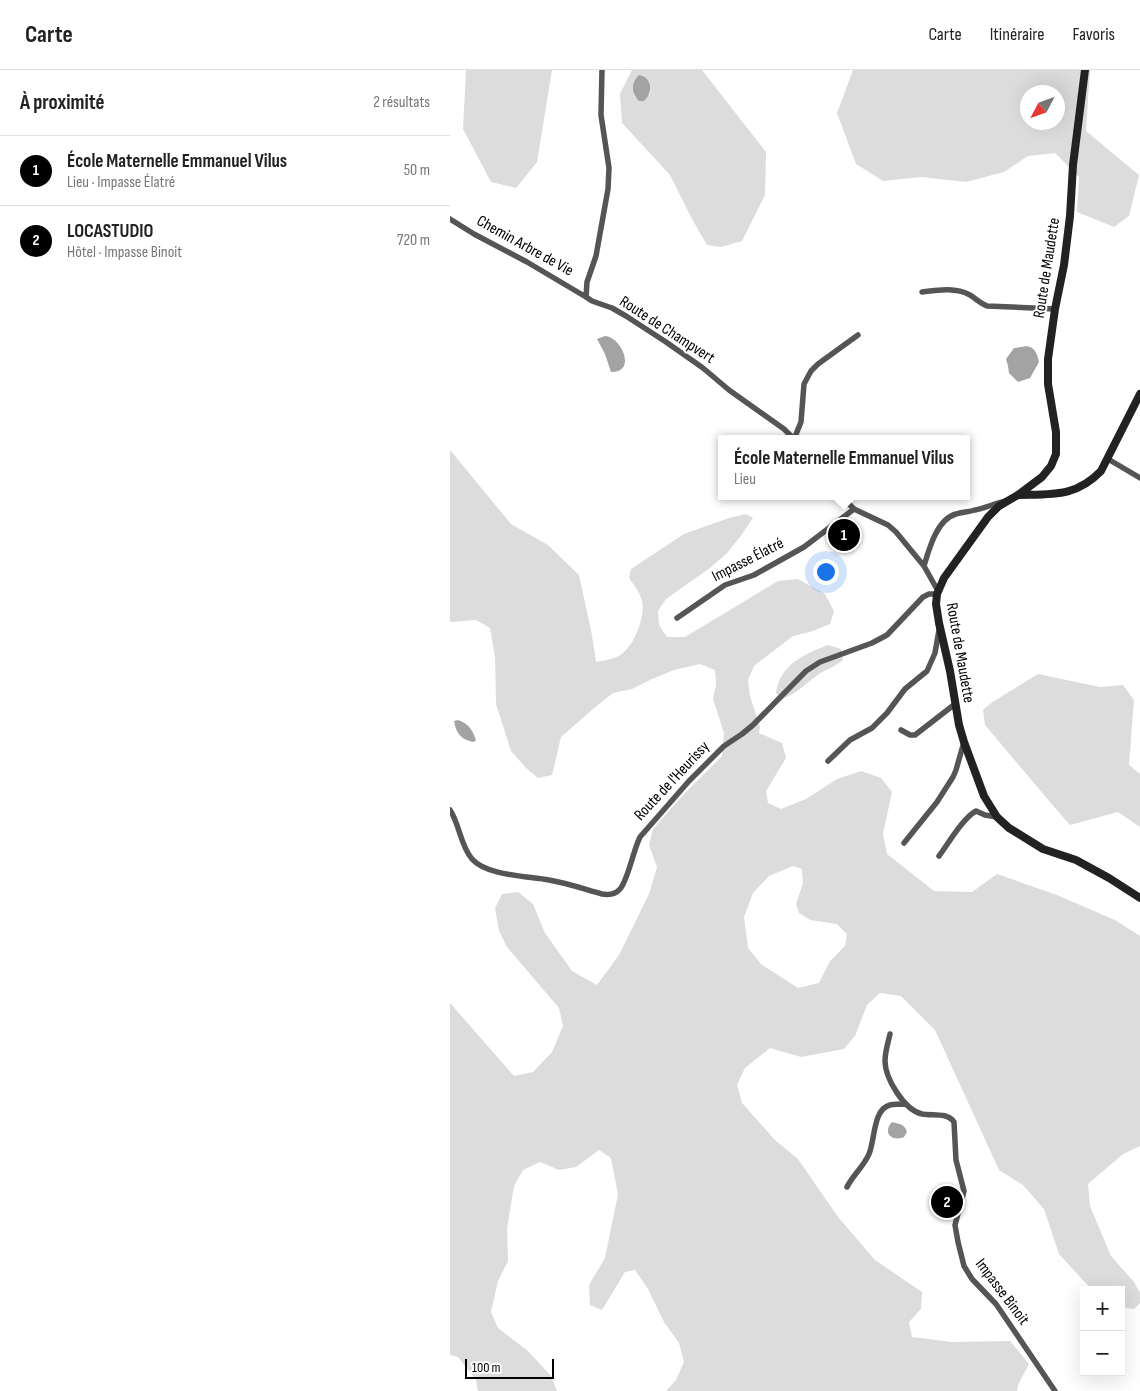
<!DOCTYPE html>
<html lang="fr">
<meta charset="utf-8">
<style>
:root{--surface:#fff;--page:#f6f6f6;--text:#222;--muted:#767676;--line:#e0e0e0;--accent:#000}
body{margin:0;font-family:"Sofia Sans Condensed",sans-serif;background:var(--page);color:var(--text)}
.controls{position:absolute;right:15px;bottom:15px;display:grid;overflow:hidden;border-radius:0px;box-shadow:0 5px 20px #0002}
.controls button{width:45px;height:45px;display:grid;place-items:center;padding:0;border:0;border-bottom:1px solid var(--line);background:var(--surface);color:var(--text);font:25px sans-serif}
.compass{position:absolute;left:570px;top:15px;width:45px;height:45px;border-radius:50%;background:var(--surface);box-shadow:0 5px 20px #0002;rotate:229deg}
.scale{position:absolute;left:15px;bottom:12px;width:89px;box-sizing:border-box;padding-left:5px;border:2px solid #000;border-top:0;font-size:14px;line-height:18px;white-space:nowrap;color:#000;-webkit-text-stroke:4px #fff;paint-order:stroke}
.you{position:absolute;left:375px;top:501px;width:18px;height:18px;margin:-12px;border:4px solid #fff;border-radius:50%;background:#1a73e8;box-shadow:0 0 0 8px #1a73e833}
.badge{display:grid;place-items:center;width:32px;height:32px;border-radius:50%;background:var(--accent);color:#fff;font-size:16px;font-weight:700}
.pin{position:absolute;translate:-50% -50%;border:2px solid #fff;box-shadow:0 1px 5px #0006}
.popup{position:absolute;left:268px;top:365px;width:252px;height:65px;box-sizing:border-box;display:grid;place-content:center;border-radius:0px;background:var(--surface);filter:drop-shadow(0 1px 4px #0005);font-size:16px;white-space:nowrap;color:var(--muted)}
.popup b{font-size:19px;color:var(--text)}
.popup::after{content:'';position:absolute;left:50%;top:100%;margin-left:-10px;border:10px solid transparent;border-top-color:var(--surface)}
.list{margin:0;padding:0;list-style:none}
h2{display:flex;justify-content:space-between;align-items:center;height:65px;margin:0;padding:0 20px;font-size:21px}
h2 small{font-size:16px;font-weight:400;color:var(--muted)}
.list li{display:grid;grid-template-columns:32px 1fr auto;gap:15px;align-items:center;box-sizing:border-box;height:70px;padding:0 20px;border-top:1px solid var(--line)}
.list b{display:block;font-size:19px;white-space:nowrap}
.list p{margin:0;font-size:16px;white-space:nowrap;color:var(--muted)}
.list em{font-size:16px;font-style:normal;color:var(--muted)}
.map{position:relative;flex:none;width:690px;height:1321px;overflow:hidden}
header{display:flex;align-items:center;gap:30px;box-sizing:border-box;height:70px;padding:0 25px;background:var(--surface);border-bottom:1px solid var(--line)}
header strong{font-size:24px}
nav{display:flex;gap:28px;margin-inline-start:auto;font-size:18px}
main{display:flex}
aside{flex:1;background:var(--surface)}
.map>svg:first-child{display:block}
.green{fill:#dcdcdc;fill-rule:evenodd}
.water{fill:#a3a3a3}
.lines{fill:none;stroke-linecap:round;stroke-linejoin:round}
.street{stroke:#555;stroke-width:5.5}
.secondary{stroke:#222;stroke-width:8}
.labels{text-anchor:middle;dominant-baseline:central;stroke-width:4;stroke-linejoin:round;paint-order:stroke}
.street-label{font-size:16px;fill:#000;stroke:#fff}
</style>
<header>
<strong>Carte</strong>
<nav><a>Carte</a><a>Itinéraire</a><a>Favoris</a></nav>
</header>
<main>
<aside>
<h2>À proximité<small>2 résultats</small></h2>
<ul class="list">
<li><span class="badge">1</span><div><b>École Maternelle Emmanuel Vilus</b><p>Lieu · Impasse Élatré</p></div><em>50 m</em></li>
<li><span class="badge">2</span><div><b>LOCASTUDIO</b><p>Hôtel · Impasse Binoit</p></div><em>720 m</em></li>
</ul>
</aside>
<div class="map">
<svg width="690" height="1321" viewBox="0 0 690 1321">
<rect width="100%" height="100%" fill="#fff"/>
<path class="green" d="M16,0H102L87,92L66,118L41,112L13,59Z
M182,0H252L316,82L315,125L292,171L271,177L257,175L242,149L220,105L172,53L170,24ZM192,5C201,9 201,16 200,24L185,27C180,15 182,12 192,5Z
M403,0H640L636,61L689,105L679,146L664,157L627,142L629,107L605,83L578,86L554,102L516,112L471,107L433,111L406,94L387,43ZM578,22H608V52H578Z
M0,380L61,454L98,475L129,505L142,565L146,592C156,590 168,589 175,581C186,571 197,542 191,528C189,521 183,514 179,508L181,499L234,464L279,448L296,444L303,448L290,467L277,483L260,498L216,529L208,541L209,555L217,567H235L328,511L348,509L375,524L384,541L380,554L363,561L343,566L304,596L298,610L300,626L310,657L309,663L332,673L336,688L316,721L318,733L331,739L356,729L387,709L411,701L431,708L442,722L433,764L437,784L484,821L522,822L547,804L607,825L665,850L690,866V1076L673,1084L638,1114L640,1136L661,1186L684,1212L690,1223V1233L684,1239L671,1237V1220H642L609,1184L594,1139L573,1115L549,1100L485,960L451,926L430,923L417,935L405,966L394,979L351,987L320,978L295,998L287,1015L292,1033L325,1070L348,1089L388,1147L425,1190L472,1222L471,1239L459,1252L462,1267L502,1272L560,1271L579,1294L568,1315L567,1321H216L226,1310L234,1292L229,1273L214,1252L198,1219L185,1200L175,1202L152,1240L140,1235L139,1215L155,1188L168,1124L161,1088L149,1080L126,1097L109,1100L90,1092L73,1100L64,1116L57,1159L58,1191L48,1211L41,1242L48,1258L78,1281L101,1306L107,1321H28L26,1310L8,1287L0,1285V933L64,1006L83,1002L102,982L113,956L109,938L57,877L49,861L45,838L52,824L68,822L83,834L95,863L122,901L147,915L169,885L199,824L207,797L199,775L203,759L235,723L272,686L274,663L263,629L266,615L265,600L250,594L224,600L202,609L182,619L163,623L143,639L111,667L102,705L88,708L76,698L61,681L46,634L45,587L40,558L26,550L0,552ZM343,796L352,799L353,813L346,834L349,843L360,850L387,854L397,864L395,876L380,891L369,913L348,918L311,894L298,878L294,847L303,823L319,806Z
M378,575L391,579L393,590C386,596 377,599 369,604C356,613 347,624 332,629L326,623C330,594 355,584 378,575Z
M588,604L650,617L673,615L684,630L679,695L690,704V757L668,742L620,755L605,738L535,655L533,640L541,633Z"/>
<path class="water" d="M189,5C203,7 203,23 194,31H189C181,22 180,14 189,5Z
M155,266C172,267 187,303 161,302L155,284L147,269Z
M577,276C585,278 587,283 589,292L580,308L568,312L559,303L558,296L556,289L564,278Z
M8,650C19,654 22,659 26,670L24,672C11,670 6,663 4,651Z
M442,1052C449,1054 454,1053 457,1062L454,1067C442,1072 432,1063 442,1052Z"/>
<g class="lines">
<path class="street" d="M152,0L151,45L159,98L158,119L146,186L137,212L136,227L142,231L162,238L176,246L216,272L253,298L279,320L334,359L344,369
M0,149L24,164L77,192L136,227
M472,222C488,220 505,217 520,225C526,229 530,233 537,236L605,239
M344,369L351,352L354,314L361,301L368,294L408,265
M658,389L690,408
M391,426L404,439L438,455L446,462L474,496L488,521
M474,496C479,479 487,449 506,444C512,442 519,442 525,440C536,438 545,433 556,431
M227,548L275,515L304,505L354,477L404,439
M451,660L460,665H465L505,634
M378,691L400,670L422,658L437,643L455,619L477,601L485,583L489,560
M0,740C10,755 10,775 22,789C37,806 78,806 99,810C117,813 134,819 152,824C158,825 165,825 170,819C178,810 183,781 190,767L239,711L274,676L292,664L303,655L356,601L370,592L422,573L437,565L473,527L479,524H487
M454,773L487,732L503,707L506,700L514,672
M489,786C498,774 513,748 526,741L535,745L547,747
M440,964C438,973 435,982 435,991C435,1008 454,1040 472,1044C483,1046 497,1042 504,1052L506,1090L514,1121L505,1155L508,1172L514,1196L522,1209L546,1234L605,1321
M397,1117C403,1105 414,1096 419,1084C425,1070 423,1039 440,1035C445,1034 451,1034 456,1034"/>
<path class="secondary" d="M635,0L623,95L620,146L614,195L605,239L598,289V314L606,362V384L601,396L592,407L568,425L549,436L538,447L494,508L487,524L486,534L489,553L500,601L509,655L514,672L534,726L547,747L559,758L593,779L626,790L659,808L690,828
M568,425C603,424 626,427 651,401L690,324"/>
</g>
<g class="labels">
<g class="street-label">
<text transform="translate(75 176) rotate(29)">Chemin Arbre de Vie</text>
<text transform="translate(597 198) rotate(-81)">Route de Maudette</text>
<text transform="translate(217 260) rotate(33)">Route de Champvert</text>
<text transform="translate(298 490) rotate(-27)">Impasse Élatré</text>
<text transform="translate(510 583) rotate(80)">Route de Maudette</text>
<text transform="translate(222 711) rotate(-47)">Route de l'Heurissy</text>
<text transform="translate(552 1222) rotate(53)">Impasse Binoit</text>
</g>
</g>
</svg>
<div class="controls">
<button>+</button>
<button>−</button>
</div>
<svg class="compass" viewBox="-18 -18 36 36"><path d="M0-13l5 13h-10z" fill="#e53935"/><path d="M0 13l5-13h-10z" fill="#767676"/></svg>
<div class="scale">100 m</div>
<div class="you"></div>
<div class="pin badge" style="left:394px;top:465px">1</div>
<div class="popup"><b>École Maternelle Emmanuel Vilus</b>Lieu</div>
<div class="pin badge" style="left:497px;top:1132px">2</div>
</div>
</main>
